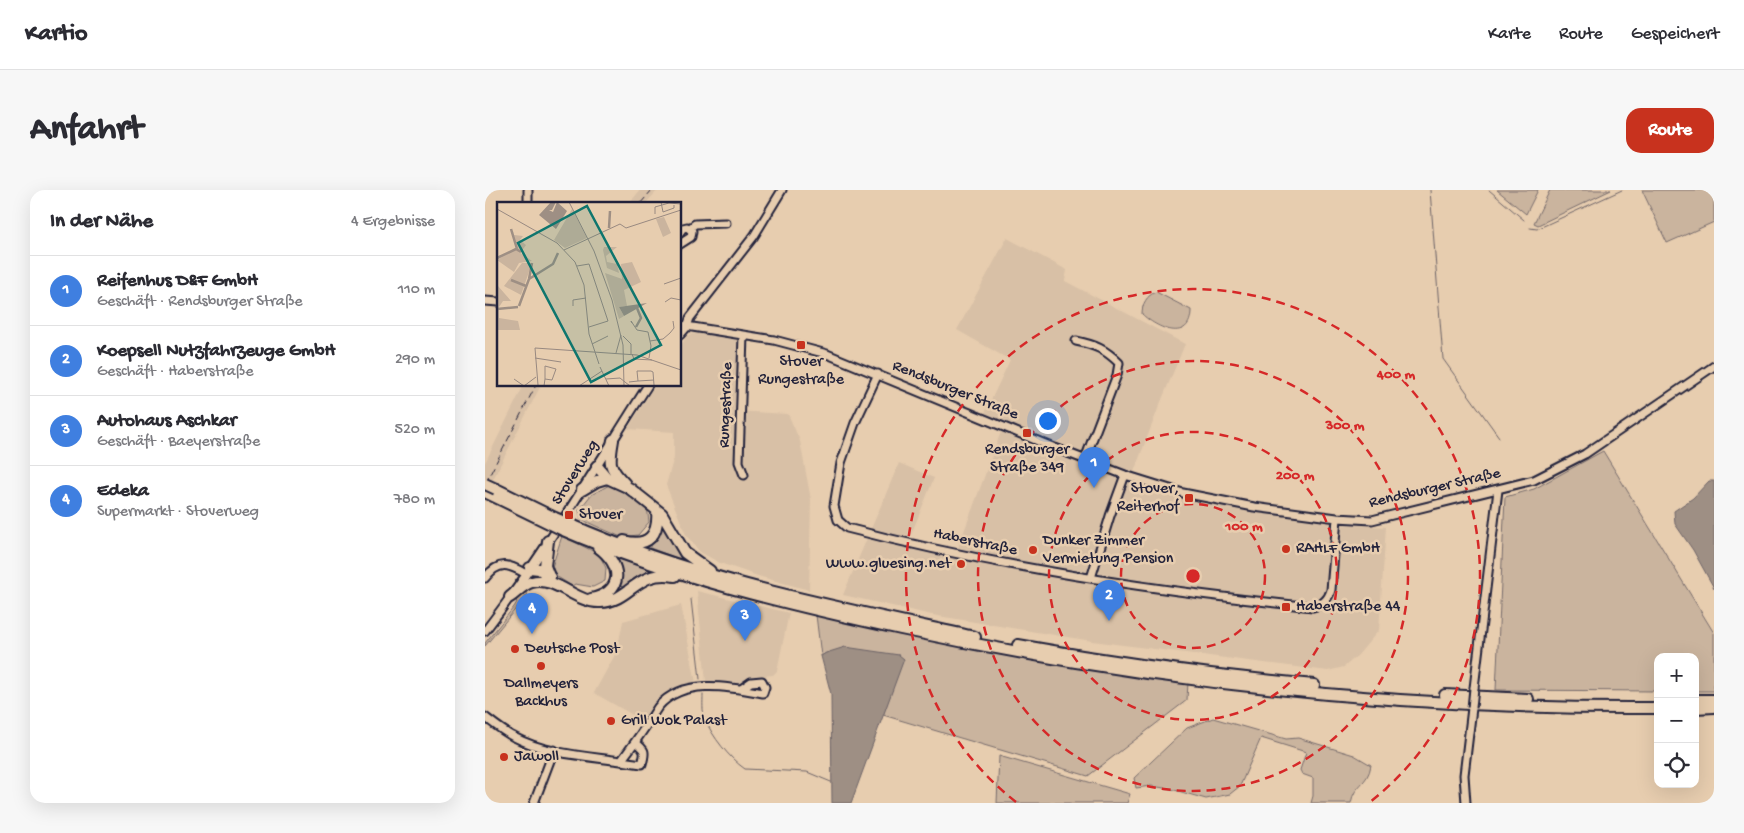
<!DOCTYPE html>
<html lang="de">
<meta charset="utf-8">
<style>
:root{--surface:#fff;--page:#f7f7f7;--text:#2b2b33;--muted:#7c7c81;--line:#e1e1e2;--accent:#c8321e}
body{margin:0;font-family:"Gochi Hand",sans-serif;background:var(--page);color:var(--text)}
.controls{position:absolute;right:15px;bottom:15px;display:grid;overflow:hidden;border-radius:10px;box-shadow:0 5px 20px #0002}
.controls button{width:45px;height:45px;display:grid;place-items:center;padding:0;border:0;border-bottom:1px solid var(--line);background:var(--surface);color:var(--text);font:25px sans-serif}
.you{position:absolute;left:562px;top:230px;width:18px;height:18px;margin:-12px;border:4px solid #fff;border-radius:50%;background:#1a73e8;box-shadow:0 0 0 8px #1a73e833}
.badge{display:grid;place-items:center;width:32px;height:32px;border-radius:50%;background:var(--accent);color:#fff;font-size:16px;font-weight:700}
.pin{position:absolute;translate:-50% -41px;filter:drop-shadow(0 1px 2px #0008)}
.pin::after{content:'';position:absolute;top:26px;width:18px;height:15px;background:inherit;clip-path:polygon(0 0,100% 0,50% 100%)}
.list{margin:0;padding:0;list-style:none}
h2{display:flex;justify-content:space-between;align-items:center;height:65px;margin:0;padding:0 20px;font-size:21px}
h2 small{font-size:16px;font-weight:400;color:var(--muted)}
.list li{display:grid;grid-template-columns:32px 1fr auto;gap:15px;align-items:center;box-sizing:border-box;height:70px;padding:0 20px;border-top:1px solid var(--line)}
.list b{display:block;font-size:19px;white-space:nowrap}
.list p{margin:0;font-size:16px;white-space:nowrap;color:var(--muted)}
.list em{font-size:16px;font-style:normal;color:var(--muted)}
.icon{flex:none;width:28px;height:28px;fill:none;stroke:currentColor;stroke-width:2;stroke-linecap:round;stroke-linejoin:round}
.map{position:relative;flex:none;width:1229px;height:613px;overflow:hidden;border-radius:15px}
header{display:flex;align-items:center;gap:30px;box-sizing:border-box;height:70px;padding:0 25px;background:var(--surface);border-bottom:1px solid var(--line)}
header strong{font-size:24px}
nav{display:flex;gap:28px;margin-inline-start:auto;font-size:18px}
.intro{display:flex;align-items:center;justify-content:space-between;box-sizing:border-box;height:120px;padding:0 30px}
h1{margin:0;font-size:35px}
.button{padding:12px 22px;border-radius:15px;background:var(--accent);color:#fff;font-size:18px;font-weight:700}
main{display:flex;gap:30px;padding:0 30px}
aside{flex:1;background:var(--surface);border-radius:15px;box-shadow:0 5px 20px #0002}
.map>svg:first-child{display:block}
.built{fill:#d8c0a6}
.green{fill:#cab49e;stroke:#766b6c}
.water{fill:#9e8f84;stroke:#6c6367}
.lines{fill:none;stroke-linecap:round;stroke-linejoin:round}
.stream{stroke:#6c6367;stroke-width:1}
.minor-casing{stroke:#22223b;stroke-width:11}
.highway-casing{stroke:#22223b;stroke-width:14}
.minor{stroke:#e7cdaf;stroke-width:7}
.highway{stroke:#e7cdaf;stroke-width:10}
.rail{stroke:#22223b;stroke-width:1;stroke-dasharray:8 4;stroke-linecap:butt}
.minor-bridge-casing{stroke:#22223b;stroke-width:11;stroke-linecap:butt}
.highway-bridge-casing{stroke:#22223b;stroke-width:14;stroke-linecap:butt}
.minor-bridge{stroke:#e7cdaf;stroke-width:7}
.highway-bridge{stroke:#e7cdaf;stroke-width:10}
.ring{fill:none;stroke:#d62828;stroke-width:2.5;stroke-dasharray:9 6}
.poi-dot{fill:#c8321e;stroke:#e7cdaf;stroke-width:2}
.labels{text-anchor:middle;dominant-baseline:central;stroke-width:5;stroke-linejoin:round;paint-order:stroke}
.poi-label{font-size:16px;fill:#22223b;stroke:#e7cdaf;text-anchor:start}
.street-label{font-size:16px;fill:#22223b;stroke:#e7cdaf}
.inset-river{fill:none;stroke:#9e8f84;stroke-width:2.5}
.inset-road{fill:none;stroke:#988981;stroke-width:1}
.view{fill:#0f766e;fill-opacity:0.15;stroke:#0f766e;stroke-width:2.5}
.inset-edge{fill:none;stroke:#22223b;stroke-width:2.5}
.centre{fill:#d62828;stroke:#e7cdaf;stroke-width:2.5}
.ring-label{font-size:15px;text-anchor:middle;font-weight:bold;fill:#d62828;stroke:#e7cdaf;stroke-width:5;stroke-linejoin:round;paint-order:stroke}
</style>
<header>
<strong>Kartio</strong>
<nav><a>Karte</a><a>Route</a><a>Gespeichert</a></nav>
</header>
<div class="intro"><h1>Anfahrt</h1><a class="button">Route</a></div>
<main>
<aside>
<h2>In der Nähe<small>4 Ergebnisse</small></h2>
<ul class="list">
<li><span class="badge" style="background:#3f7fe0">1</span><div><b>Reifenhus D&amp;F GmbH</b><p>Geschäft · Rendsburger Straße</p></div><em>110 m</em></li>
<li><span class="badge" style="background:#3f7fe0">2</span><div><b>Koepsell Nutzfahrzeuge GmbH</b><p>Geschäft · Haberstraße</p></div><em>290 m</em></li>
<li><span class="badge" style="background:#3f7fe0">3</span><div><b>Autohaus Aschkar</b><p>Geschäft · Baeyerstraße</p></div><em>520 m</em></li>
<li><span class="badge" style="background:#3f7fe0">4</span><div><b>Edeka</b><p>Supermarkt · Stoverweg</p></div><em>780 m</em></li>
</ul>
</aside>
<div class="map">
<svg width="1229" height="613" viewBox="0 0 1229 613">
<rect width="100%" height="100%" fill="#e7cdaf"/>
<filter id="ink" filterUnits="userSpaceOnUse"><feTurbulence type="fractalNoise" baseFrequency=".02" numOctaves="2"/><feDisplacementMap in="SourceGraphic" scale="10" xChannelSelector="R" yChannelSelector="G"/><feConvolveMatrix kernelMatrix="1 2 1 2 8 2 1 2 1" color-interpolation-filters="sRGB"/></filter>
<g filter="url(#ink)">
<path class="built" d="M155,0H173L160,14H144Z
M522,48L582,80L580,91L700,154L673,219L645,292L696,308L858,334L901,337L894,440L873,465L859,477L843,481L607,451L447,425L358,405L414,273L449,288L423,352L471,363L517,239L496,231L525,170L472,140Z
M217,142L254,148L250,221L303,224L315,251L326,310L324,400L273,386L235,373L215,362L201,345L181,295L189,267V242L143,239L170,195H195V157L202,146L209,143Z
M39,195H56L0,305V273Z
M212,401L304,423L292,481L288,485L268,487L254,495L221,492Z
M196,415L211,493L198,496L178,508L170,514L160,532L109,503L132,461L138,431Z"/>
<path class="green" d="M1012,0H1053L1041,24Z
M1065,0H1126L1053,35L1049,33Z
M1157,0H1229V32L1182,53Z
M671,102L706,120C706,154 671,138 657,124C657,114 662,105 671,102Z
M1118,261L1229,443V501H1210V467H1173V501L1011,500L1020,307L1049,299Z
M128,293L162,316L164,332L153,345L136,347L102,332L96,328L94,320L106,305Z
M175,330L205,371L202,372L165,358L161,359L155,357Z
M77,346L114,364L121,378L120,391L108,397L90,394L87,396L71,386L67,377Z
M128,366L172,382L128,408L124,405L130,398Z
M40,402L43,404L0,456V453L29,417L32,412L31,411Z
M331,425L703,492L702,510L603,586L398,525L418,469L341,463L336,466Z
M728,528L801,549L813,548L869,565L886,575C883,595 869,594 866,613H826L828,606V588L817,584L815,580L821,562L776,548L755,596L745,604L721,609L686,599L666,596L651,598L649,588L702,538Z
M514,566L645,604L642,613H512Z"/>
<path class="water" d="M1224,291H1229V398L1208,360L1190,334L1189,321L1208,308Z
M360,457L414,465L419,469L366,613H347L346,504L336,466L341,463Z"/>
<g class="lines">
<path class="stream" d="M945,0L958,169L1014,247
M1004,0L1039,30
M1045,38L1052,39L1137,0
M206,409L215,489
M218,505C218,512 217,521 220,529C227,546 244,568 260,579L322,582L346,592"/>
<g class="minor-casing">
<path id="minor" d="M43,0V14
M205,38L210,34L241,33
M195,42L198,38L202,37L207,41L206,47L195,54
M0,111L14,112
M195,135L289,150L342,164L570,258L640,285L698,303L769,317L852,328L887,330L1049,290L1100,264L1229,176
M195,145L202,137L205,128L269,46L297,0
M258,145L254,272L259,285
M591,151C610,155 620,159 634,173L632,185L600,269
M393,184L370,233L356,273L349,316L353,330L362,338C515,378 671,401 828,417C838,414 843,410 846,400L852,328
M0,388C14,370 24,374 41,384
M606,388L625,326L640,285
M0,441C60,363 110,278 163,195
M989,498L1013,300
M0,527C9,534 19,542 29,547C61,564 101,566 136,571C145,559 153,548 161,536C165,530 169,523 173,517C198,487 245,497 278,503L280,497L277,491L266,492L256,499
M136,571L157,574C161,561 160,560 150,552
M49,613L69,560
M981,613L979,585L987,518"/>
</g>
<g class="highway-casing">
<path id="highway" d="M128,250C124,273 123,277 140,294
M112,276L122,288L144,298L177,324L200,363L225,381
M11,299L70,328
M97,300L112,291L122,288
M0,302L66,334
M82,333C212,391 351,417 490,447
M78,340C187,387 301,414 416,439C664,492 919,520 1173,518
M63,351L60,376L64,386
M139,351C164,358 174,344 172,321
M45,378L54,379L65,387
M25,407C32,402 39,394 47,392C70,385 92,414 116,412C146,411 151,379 190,386
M106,409C139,402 138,375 113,357
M533,455C631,473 730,486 829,495
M960,505L1043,509
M1210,510H1229
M1210,518L1229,517"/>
</g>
<use href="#minor" class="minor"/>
<use href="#highway" class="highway"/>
<path class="rail" d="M155,14L167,0
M0,294L51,195"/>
<g class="minor-bridge-casing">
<path id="minor-bridge" d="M987,518L989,498"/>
</g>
<g class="highway-bridge-casing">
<path id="highway-bridge" d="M0,294L11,299
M70,328L82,333
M66,334L78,340"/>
</g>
<use href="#minor-bridge" class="minor-bridge"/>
<use href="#highway-bridge" class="highway-bridge"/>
</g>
</g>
<g class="ring">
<circle cx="708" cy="386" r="72"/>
<circle cx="708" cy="386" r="144"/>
<circle cx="708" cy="386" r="215"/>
<path d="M531 612A287 287 0 1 1 885 612"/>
</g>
<g class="poi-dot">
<rect x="311" y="150" width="10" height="10" rx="2.5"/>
<rect x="537" y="238" width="10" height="10" rx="2.5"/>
<rect x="699" y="303" width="10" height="10" rx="2.5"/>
<rect x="79" y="320" width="10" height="10" rx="2.5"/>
<circle cx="801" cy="359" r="5"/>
<circle cx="548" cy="360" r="5"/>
<circle cx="476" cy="374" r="5"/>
<rect x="796" y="412" width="10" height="10" rx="2.5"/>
<circle cx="30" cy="459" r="5"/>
<circle cx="56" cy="476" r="5"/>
<circle cx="126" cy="531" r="5"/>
<circle cx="19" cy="567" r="5"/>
</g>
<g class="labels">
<g class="poi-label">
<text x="316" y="172" text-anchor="middle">Stover<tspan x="316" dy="18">Rungestraße</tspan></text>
<text x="542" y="260" text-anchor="middle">Rendsburger<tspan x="542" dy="18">Straße 349</tspan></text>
<text x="694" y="299" text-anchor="end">Stover,<tspan x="694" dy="18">Reiterhof</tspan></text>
<text x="94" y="325">Stover</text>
<text x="558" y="351">Dunker Zimmer<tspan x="558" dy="18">Vermietung Pension</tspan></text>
<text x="811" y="359">RAHLF GmbH</text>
<text x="466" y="374" text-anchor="end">Www.gluesing.net</text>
<text x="811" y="417">Haberstraße 44</text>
<text x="40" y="459">Deutsche Post</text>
<text x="56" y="494" text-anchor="middle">Dallmeyers<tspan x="56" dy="18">Backhus</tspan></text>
<text x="136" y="531">Grill Wok Palast</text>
<text x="29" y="567">Jawoll</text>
</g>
<g class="street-label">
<text transform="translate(470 201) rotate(22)">Rendsburger Straße</text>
<text transform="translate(242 215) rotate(-88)">Rungestraße</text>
<text transform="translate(91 283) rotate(-58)">Stoverweg</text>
<text transform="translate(950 299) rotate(-13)">Rendsburger Straße</text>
<text transform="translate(490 353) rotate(12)">Haberstraße</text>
</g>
</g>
<g transform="translate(12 12)">
<rect width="184" height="184" fill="#e7cdaf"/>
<path d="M75,7L90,36L68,46L57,38ZM167,15L174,31L166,35L159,17ZM15,25L17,33L26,34L23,38L29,43L24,50L21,49L35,59L22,61L17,70L0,58L19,47ZM120,45L109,54L110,60L120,62L122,71L110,66L106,48L107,45ZM135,60L144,80L127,88L126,83L130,104L122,105L127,114L122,117L108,71L125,77L124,62ZM25,61H35L24,93L7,84ZM1,84L14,99H6L2,105V116L21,119L23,128H0Z" fill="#cab49e"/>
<path d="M54,0H59L55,8H52L56,10L60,0L70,9L59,27L42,13ZM150,101L127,114L122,105Z" fill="#9e8f84"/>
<path class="inset-river" d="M112,26L113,9M14,27L20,47M0,56L19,47L24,50M32,77L35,61M14,78L29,84M22,104L32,77L56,62L61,51M0,107L21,105M139,125L144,116L140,106"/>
<path class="inset-road" d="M72,0L97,49L115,98L126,143L127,184M164,0L166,10L177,6V3M0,7L60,41L78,60L87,83L92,132L102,162M158,12V5L172,1L184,2M67,48L123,22L129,26L184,8M80,64L92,62L111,119L92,125M167,82L184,76M168,100L174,96L184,98M76,104V98L89,96M135,121L134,119L140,128L151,130L154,144L152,156M126,134L134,142V152M153,139L166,137L173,131L177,126L176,119M95,142L111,134M119,151L124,133M135,152L137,157L155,158M38,156L64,160M103,165L112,184M17,177L27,184L39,175M109,177L123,176L133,184M141,179L157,178M132,180L141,179L140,169H154L156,170L157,183M41,183L38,146L140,153L184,168M47,184L48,177L55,178L59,167L48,164V177M82,184L105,169"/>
<path class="view" d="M90,4L164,143L94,180L21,41Z"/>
<rect width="184" height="184" class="inset-edge"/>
</g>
<circle cx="708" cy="386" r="8" class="centre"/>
<g class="ring-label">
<text x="911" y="188">400 m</text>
<text x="860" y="239">300 m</text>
<text x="810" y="289">200 m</text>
<text x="759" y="340">100 m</text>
</g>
</svg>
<div class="controls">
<button>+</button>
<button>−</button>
<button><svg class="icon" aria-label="locate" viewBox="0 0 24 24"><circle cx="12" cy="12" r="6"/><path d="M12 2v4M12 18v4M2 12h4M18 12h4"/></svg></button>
</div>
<div class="you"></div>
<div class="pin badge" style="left:609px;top:298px;background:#3f7fe0">1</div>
<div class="pin badge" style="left:624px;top:431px;background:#3f7fe0">2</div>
<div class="pin badge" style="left:260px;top:451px;background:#3f7fe0">3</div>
<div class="pin badge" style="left:47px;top:444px;background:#3f7fe0">4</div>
</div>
</main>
